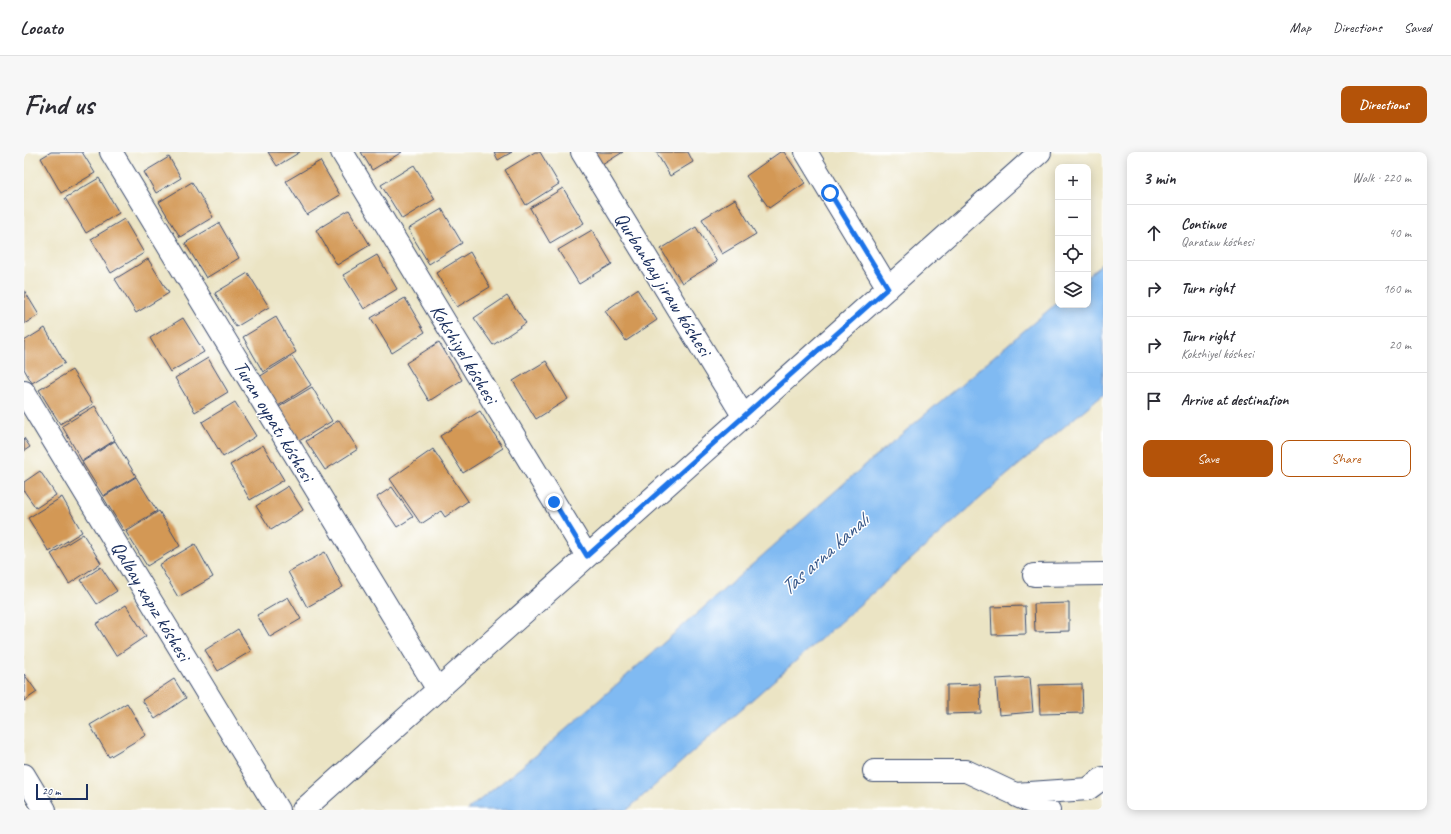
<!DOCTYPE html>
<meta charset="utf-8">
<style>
:root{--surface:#fff;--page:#f7f7f7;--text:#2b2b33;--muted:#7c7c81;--line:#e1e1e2;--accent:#b45309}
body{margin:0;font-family:Caveat,sans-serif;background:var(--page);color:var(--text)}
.controls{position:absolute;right:12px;top:12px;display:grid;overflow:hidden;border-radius:8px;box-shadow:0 2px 10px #0003}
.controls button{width:36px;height:36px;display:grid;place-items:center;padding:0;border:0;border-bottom:1px solid var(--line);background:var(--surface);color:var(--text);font:20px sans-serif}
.scale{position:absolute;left:12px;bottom:10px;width:52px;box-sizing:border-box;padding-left:4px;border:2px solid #1b2f5e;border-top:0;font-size:11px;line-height:14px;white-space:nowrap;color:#1b2f5e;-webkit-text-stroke:3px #fff;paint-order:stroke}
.stop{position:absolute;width:12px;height:12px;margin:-9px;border:3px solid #1a73e8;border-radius:50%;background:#fff}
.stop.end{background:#1a73e8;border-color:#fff;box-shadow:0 1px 4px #0008}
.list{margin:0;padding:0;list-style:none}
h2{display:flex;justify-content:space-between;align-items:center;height:52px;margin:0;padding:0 16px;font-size:17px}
h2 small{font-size:13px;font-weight:400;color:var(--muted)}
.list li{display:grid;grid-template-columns:26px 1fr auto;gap:12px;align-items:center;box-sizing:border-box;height:56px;padding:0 16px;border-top:1px solid var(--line)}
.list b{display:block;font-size:15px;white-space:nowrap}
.list p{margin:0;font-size:13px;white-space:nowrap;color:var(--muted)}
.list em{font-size:13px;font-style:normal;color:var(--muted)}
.actions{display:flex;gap:8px;padding:12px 16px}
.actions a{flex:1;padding:9px 0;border:1px solid var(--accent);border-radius:8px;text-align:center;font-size:14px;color:var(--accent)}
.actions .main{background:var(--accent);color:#fff}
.icon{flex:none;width:22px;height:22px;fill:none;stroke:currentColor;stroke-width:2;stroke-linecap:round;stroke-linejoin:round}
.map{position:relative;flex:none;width:1079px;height:658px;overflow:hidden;border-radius:8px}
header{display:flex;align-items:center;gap:24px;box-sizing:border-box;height:56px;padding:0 20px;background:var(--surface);border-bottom:1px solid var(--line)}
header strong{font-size:19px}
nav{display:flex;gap:22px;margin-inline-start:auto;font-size:14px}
.intro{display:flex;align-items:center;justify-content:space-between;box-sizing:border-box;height:96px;padding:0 24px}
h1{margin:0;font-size:28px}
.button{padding:10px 18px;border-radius:8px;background:var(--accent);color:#fff;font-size:14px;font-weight:700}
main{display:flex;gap:24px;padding:0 24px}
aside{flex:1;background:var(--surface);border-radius:8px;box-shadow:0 2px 10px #0003}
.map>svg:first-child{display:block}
.water{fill:#80baf2;stroke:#4e74a8}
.building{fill:#d39855}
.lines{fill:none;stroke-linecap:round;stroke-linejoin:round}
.minor-casing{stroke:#3a4a6d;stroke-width:24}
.minor{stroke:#fff;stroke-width:22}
.route{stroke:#1a73e8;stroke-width:5}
.labels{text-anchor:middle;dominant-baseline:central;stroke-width:3;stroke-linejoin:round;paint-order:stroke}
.street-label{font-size:20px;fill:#1b2f5e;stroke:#fff}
.water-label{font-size:21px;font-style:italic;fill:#39598a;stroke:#fff}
</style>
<header>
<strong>Locato</strong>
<nav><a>Map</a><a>Directions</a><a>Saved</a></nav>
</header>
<div class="intro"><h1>Find us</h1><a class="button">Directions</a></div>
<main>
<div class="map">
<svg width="1079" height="658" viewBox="0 0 1079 658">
<rect width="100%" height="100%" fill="#fff"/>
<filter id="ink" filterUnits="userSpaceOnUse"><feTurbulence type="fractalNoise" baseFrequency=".025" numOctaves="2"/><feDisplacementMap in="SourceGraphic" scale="8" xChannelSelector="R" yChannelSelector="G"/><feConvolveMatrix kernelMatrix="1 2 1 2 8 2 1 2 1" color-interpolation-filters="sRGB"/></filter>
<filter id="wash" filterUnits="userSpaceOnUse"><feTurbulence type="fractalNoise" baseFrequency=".012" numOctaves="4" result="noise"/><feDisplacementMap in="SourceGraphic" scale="16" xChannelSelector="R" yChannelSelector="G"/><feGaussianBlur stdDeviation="0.9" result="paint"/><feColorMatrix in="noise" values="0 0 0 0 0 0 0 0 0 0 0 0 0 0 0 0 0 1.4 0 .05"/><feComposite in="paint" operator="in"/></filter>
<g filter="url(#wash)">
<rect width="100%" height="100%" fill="#ebe4c4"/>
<path class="water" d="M1079,111V242L977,328L603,658H443L515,601L833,320L1034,150V153H1064V124Z"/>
<g id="blocks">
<path class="building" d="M27,0H58L71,21L37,41L17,6Z
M244,0H276L253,14Z
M337,0H378L348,18Z
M470,0H488L474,8Z
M511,0H516L535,32L502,53L481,18Z
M570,0H599L578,13Z
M632,0H664L669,10L646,24Z
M756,0H760L781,31L745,56L722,24Z
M145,5L157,26L132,41L120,20Z
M296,9L316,43L283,63L262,29Z
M390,13L411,47L378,67L357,33Z
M75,26L95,61L62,81L41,46Z
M168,30L189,65L156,85L135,50Z
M539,36L560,71L526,91L506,56Z
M711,47L732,82L698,102L678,67Z
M418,57L438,91L405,112L384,77Z
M325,58L346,93L313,113L292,78Z
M100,67L120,101L87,121L67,87Z
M195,71L215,106L182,126L161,91Z
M672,75L693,110L658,131L637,97Z
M568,78L588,112L555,132L534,98Z
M446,100L466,135L433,155L412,121Z
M353,103L373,137L340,157L319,123Z
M124,107L145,141L112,161L91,127Z
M224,121L245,155L212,175L191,141Z
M613,137L633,168L602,189L581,159Z
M0,138L15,163L0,172Z
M483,144L502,171L469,193L450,166Z
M381,146L401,180L368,201L347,166Z
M252,165L272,200L239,220L219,185Z
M159,166L180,200L146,220L126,186Z
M21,176L41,211L8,231L0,217V189Z
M415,190L438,228L405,249L382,211Z
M268,204L287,233L254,254L235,225Z
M184,206L204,240L171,260L151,226Z
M522,209L544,247L512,267L489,229Z
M48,218L69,252L36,272L15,238Z
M288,235L308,269L275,289L255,255Z
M211,250L232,284L199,305L178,270Z
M71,254L91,288L58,309L38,274Z
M456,259L479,296L439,321L416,284Z
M315,268L334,297L301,318L282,289Z
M0,286L6,295L0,299Z
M91,289L112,324L79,344L58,310Z
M239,293L260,328L226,348L206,313Z
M409,297L444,349L421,365L417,359L397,372L366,327Z
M16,319L32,343L12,356L0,339V330Z
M112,325L133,359L100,379L79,345Z
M264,334L279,358L247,378L232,354Z
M368,335L389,365L373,375L353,345Z
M38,345L58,380L25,400L4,366Z
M135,359L156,394L123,414L102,380Z
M59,382L77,411L45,432L27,402Z
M171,392L189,425L154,445L135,413Z
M301,400L319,435L283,455L264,420Z
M77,415L93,439L73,452L57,428Z
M264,445L277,467L246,485L233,463Z
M1045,451V479L1011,480L1010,452Z
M102,453L122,484L92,504L72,472Z
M1001,454L1002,482L968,483L967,455Z
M214,477L227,499L194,519L181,498Z
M0,522L13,540L0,549Z
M1006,525L1009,560L975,563L972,527Z
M150,527L162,546L131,567L118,548Z
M956,532L957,561L923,562V533Z
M1058,532L1059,561L1016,562L1015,533Z
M103,551L122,583L85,605L66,573Z"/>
</g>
</g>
<g filter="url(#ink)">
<use href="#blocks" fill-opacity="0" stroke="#3a4a6d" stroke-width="1"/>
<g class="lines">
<g class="minor-casing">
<path id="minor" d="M87,0L414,538
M318,0L563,404
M558,0L720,265
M782,0L864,136
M0,240L254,658
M1010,423L1079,422
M850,619H942L991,642L1064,637L1079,626
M0,623L21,658
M993,644L1025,658
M279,658L1016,0"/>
</g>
<use href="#minor" class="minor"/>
</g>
</g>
<g class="lines" filter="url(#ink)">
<path class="route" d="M530,350L563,404L864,136L806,41"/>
</g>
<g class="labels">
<g class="street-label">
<text transform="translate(639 132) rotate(58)">Qurbanbay jıraw kóshesi</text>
<text transform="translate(440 202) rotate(59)">Kokshiyel kóshesi</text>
<text transform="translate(250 269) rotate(59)">Turan oypatı kóshesi</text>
<text transform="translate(127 449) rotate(59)">Qalbay xapız kóshesi</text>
</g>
<g class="water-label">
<text transform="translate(800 402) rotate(-42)">Tas arna kanalı</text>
</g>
</g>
</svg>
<div class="controls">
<button>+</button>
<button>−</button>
<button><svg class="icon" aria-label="locate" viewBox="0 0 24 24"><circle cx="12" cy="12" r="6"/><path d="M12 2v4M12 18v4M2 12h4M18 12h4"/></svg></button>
<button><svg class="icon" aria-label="layers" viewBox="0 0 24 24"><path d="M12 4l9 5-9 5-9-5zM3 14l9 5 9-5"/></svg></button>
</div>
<div class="scale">20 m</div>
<div class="stop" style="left:806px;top:41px"></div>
<div class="stop end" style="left:530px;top:350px"></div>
</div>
<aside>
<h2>3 min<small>Walk · 220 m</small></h2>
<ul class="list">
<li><svg class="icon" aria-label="ahead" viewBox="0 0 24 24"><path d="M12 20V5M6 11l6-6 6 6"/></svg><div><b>Continue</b><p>Qarataw kóshesi</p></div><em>40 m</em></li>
<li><svg class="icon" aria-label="right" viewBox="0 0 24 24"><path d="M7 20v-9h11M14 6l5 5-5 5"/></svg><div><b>Turn right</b></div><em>160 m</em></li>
<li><svg class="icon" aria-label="right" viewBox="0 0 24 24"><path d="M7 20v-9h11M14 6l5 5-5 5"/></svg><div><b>Turn right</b><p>Kokshiyel kóshesi</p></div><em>20 m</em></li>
<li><svg class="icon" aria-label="arrive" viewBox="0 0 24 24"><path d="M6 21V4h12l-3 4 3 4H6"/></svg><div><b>Arrive at destination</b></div></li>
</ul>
<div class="actions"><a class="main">Save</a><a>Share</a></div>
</aside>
</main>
